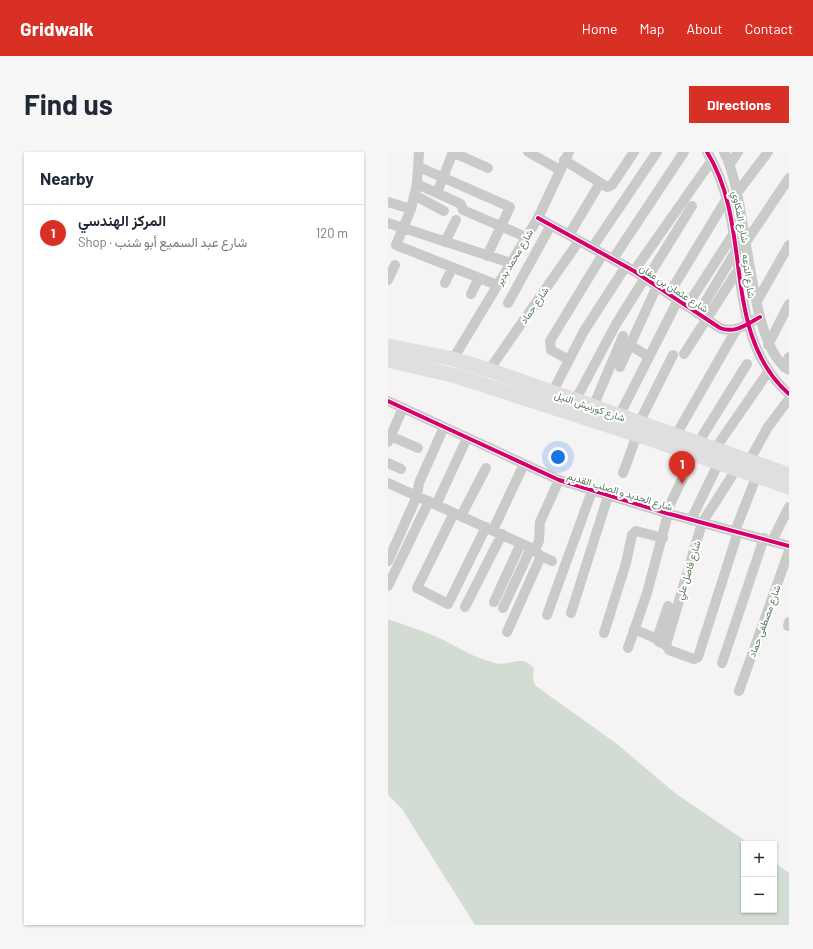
<!DOCTYPE html>
<meta charset="utf-8">
<style>
:root{--surface:#fff;--page:#f6f6f7;--text:#1f2937;--muted:#747a83;--line:#e0e1e3;--accent:#d93025}
body{margin:0;font-family:Barlow,Vazirmatn,sans-serif;background:var(--page);color:var(--text)}
.controls{position:absolute;right:12px;bottom:12px;display:grid;overflow:hidden;border-radius:0px;box-shadow:0 1px 3px #0004}
.controls button{width:36px;height:36px;display:grid;place-items:center;padding:0;border:0;border-bottom:1px solid var(--line);background:var(--surface);color:var(--text);font:20px sans-serif}
.you{position:absolute;left:170px;top:305px;width:14px;height:14px;margin:-10px;border:3px solid #fff;border-radius:50%;background:#1a73e8;box-shadow:0 0 0 6px #1a73e833}
.badge{display:grid;place-items:center;width:26px;height:26px;border-radius:50%;background:var(--accent);color:#fff;font-size:13px;font-weight:700}
.pin{position:absolute;translate:-50% -33px;filter:drop-shadow(0 1px 2px #0008)}
.pin::after{content:'';position:absolute;top:21px;width:14px;height:12px;background:inherit;clip-path:polygon(0 0,100% 0,50% 100%)}
.list{margin:0;padding:0;list-style:none}
h2{display:flex;justify-content:space-between;align-items:center;height:52px;margin:0;padding:0 16px;font-size:17px}
h2 small{font-size:13px;font-weight:400;color:var(--muted)}
.list li{display:grid;grid-template-columns:26px 1fr auto;gap:12px;align-items:center;box-sizing:border-box;height:56px;padding:0 16px;border-top:1px solid var(--line)}
.list b{display:block;font-size:15px;white-space:nowrap}
.list p{margin:0;font-size:13px;white-space:nowrap;color:var(--muted)}
.list em{font-size:13px;font-style:normal;color:var(--muted)}
.map{position:relative;flex:none;width:401px;height:773px;overflow:hidden;border-radius:0px}
header{display:flex;align-items:center;gap:24px;box-sizing:border-box;height:56px;padding:0 20px;background:var(--accent);color:#fff}
header strong{font-size:19px}
nav{display:flex;gap:22px;margin-inline-start:auto;font-size:14px}
.intro{display:flex;align-items:center;justify-content:space-between;box-sizing:border-box;height:96px;padding:0 24px}
h1{margin:0;font-size:28px}
.button{padding:10px 18px;border-radius:0px;background:var(--accent);color:#fff;font-size:14px;font-weight:700}
main{display:flex;gap:24px;padding:0 24px}
aside{flex:1;background:var(--surface);border-radius:0px;box-shadow:0 1px 3px #0004}
.map>svg:first-child{display:block}
.water{fill:#d3dcd2}
.lines{fill:none;stroke-linecap:round;stroke-linejoin:round}
.minor{stroke:#c9cbc9;stroke-width:10}
.highway{stroke:#dedfde;stroke-width:15}
.cycleway-casing{stroke:#fff;stroke-width:6}
.cycleway{stroke:#d6006c;stroke-width:4}
.labels{text-anchor:middle;dominant-baseline:central;stroke-width:4;stroke-linejoin:round;paint-order:stroke}
.street-label{font-size:10px;fill:#5a7b5c;stroke:#fff}
</style>
<header>
<strong>Gridwalk</strong>
<nav><a>Home</a><a>Map</a><a>About</a><a>Contact</a></nav>
</header>
<div class="intro"><h1>Find us</h1><a class="button">Directions</a></div>
<main>
<aside>
<h2>Nearby<small></small></h2>
<ul class="list">
<li><span class="badge">1</span><div><b>المركز الهندسي</b><p>Shop · شارع عبد السميع أبو شنب</p></div><em>120 m</em></li>
</ul>
</aside>
<div class="map">
<svg width="401" height="773" viewBox="0 0 401 773">
<rect width="100%" height="100%" fill="#f5f3f4"/>
<path class="water" d="M0,467C16,473 33,478 49,485C68,494 86,506 107,511C122,515 133,501 146,516L145,528L148,534L229,592L287,641L362,692H356V758H386V710L401,721V773H87L14,657L0,643Z"/>
<g class="lines">
<path class="minor" d="M31,0L29,32L23,57L8,93L109,133
M64,0L100,16
M140,0L172,18
M319,0C366,75 332,181 401,242
M336,0C362,49 358,192 401,218
M176,8L219,35L224,33L246,0
M342,12L350,0
M31,15L122,55L99,104
M29,32L73,52L75,58L138,85
M49,41L65,0
M349,41L380,0
M26,43L56,59
M0,50L23,57
M150,66L246,119L332,176C347,182 359,172 372,165
M0,71L123,111
M181,83L212,31
M57,90L68,68
M356,90H358L401,26
M204,96L269,0
M225,107L296,0
M246,119L324,8
M259,127L304,54
M0,128L7,113
M57,131L64,116
M83,142L91,126
M281,142L339,46
M369,149L401,93
M120,151L163,73
M299,154L346,81
M310,162L349,97
M242,193L261,205
M380,193L401,152
M296,202L352,115
M65,207L150,66L181,0
M181,208L163,198L162,189L215,102
M232,215L269,134
M396,215L401,205
M101,218L191,89
M164,241L196,179L238,114
M0,249L171,328L278,361L401,394
M187,249L228,172L257,126
M205,255L235,184
M231,264L290,148
M251,271L285,203
M288,283L348,178
M2,284L30,296
M0,290L15,256
M310,291L359,212
M327,297L380,220
M361,309L380,275L401,247
M0,311L13,317
M349,316L314,371L278,493L281,498L306,507L310,505L350,380
M235,321L249,283
M0,331L143,396L153,404L164,409
M48,353L79,286
M66,361L29,436L60,452L98,375
M278,361L306,302
M73,364L98,316
M303,368L331,310
M105,378L136,312
M347,379L369,323
M384,389L401,355
M147,398L151,389L152,370L171,328
M0,409L29,344L31,331L56,275
M0,434L41,349
M106,450L133,391
M77,455L114,382
M115,456L143,396
M183,461L220,344
M159,463L204,339
M400,474L401,470
M246,477L269,487
M119,480L153,404
M216,481L238,411L244,383L248,379L275,386
M278,493L271,490L269,487L280,454
M240,496L259,441L280,362
M334,511L376,386
M351,539L401,399"/>
<path class="highway" d="M0,194L65,207L101,218L401,323
M0,208L68,224L257,285L401,335"/>
<g class="cycleway-casing">
<path id="cycleway" d="M319,0C366,75 332,181 401,242
M150,66L246,119L332,176C347,182 359,172 372,165
M0,249L171,328L278,361L401,394"/>
</g>
<use href="#cycleway" class="cycleway"/>
</g>
<g class="labels">
<g class="street-label">
<text transform="translate(353 65) rotate(79)">شارع المكاوي</text>
<text transform="translate(126 105) rotate(-59)">شارع محمد بدير</text>
<text transform="translate(361 124) rotate(82)">شارع الترعه</text>
<text transform="translate(286 136) rotate(33)">شارع عثمان بن عفان</text>
<text transform="translate(146 153) rotate(-55)">شارع حماد</text>
<text transform="translate(202 254) rotate(19)">شارع كورنيش النيل</text>
<text transform="translate(232 339) rotate(17)">شارع الحديد و الصلب القديم</text>
<text transform="translate(300 418) rotate(-73)">شارع فاضل علي</text>
<text transform="translate(376 469) rotate(-70)">شارع مصطفى حماد</text>
</g>
</g>
</svg>
<div class="controls">
<button>+</button>
<button>−</button>
</div>
<div class="you"></div>
<div class="pin badge" style="left:294px;top:332px">1</div>
</div>
</main>
